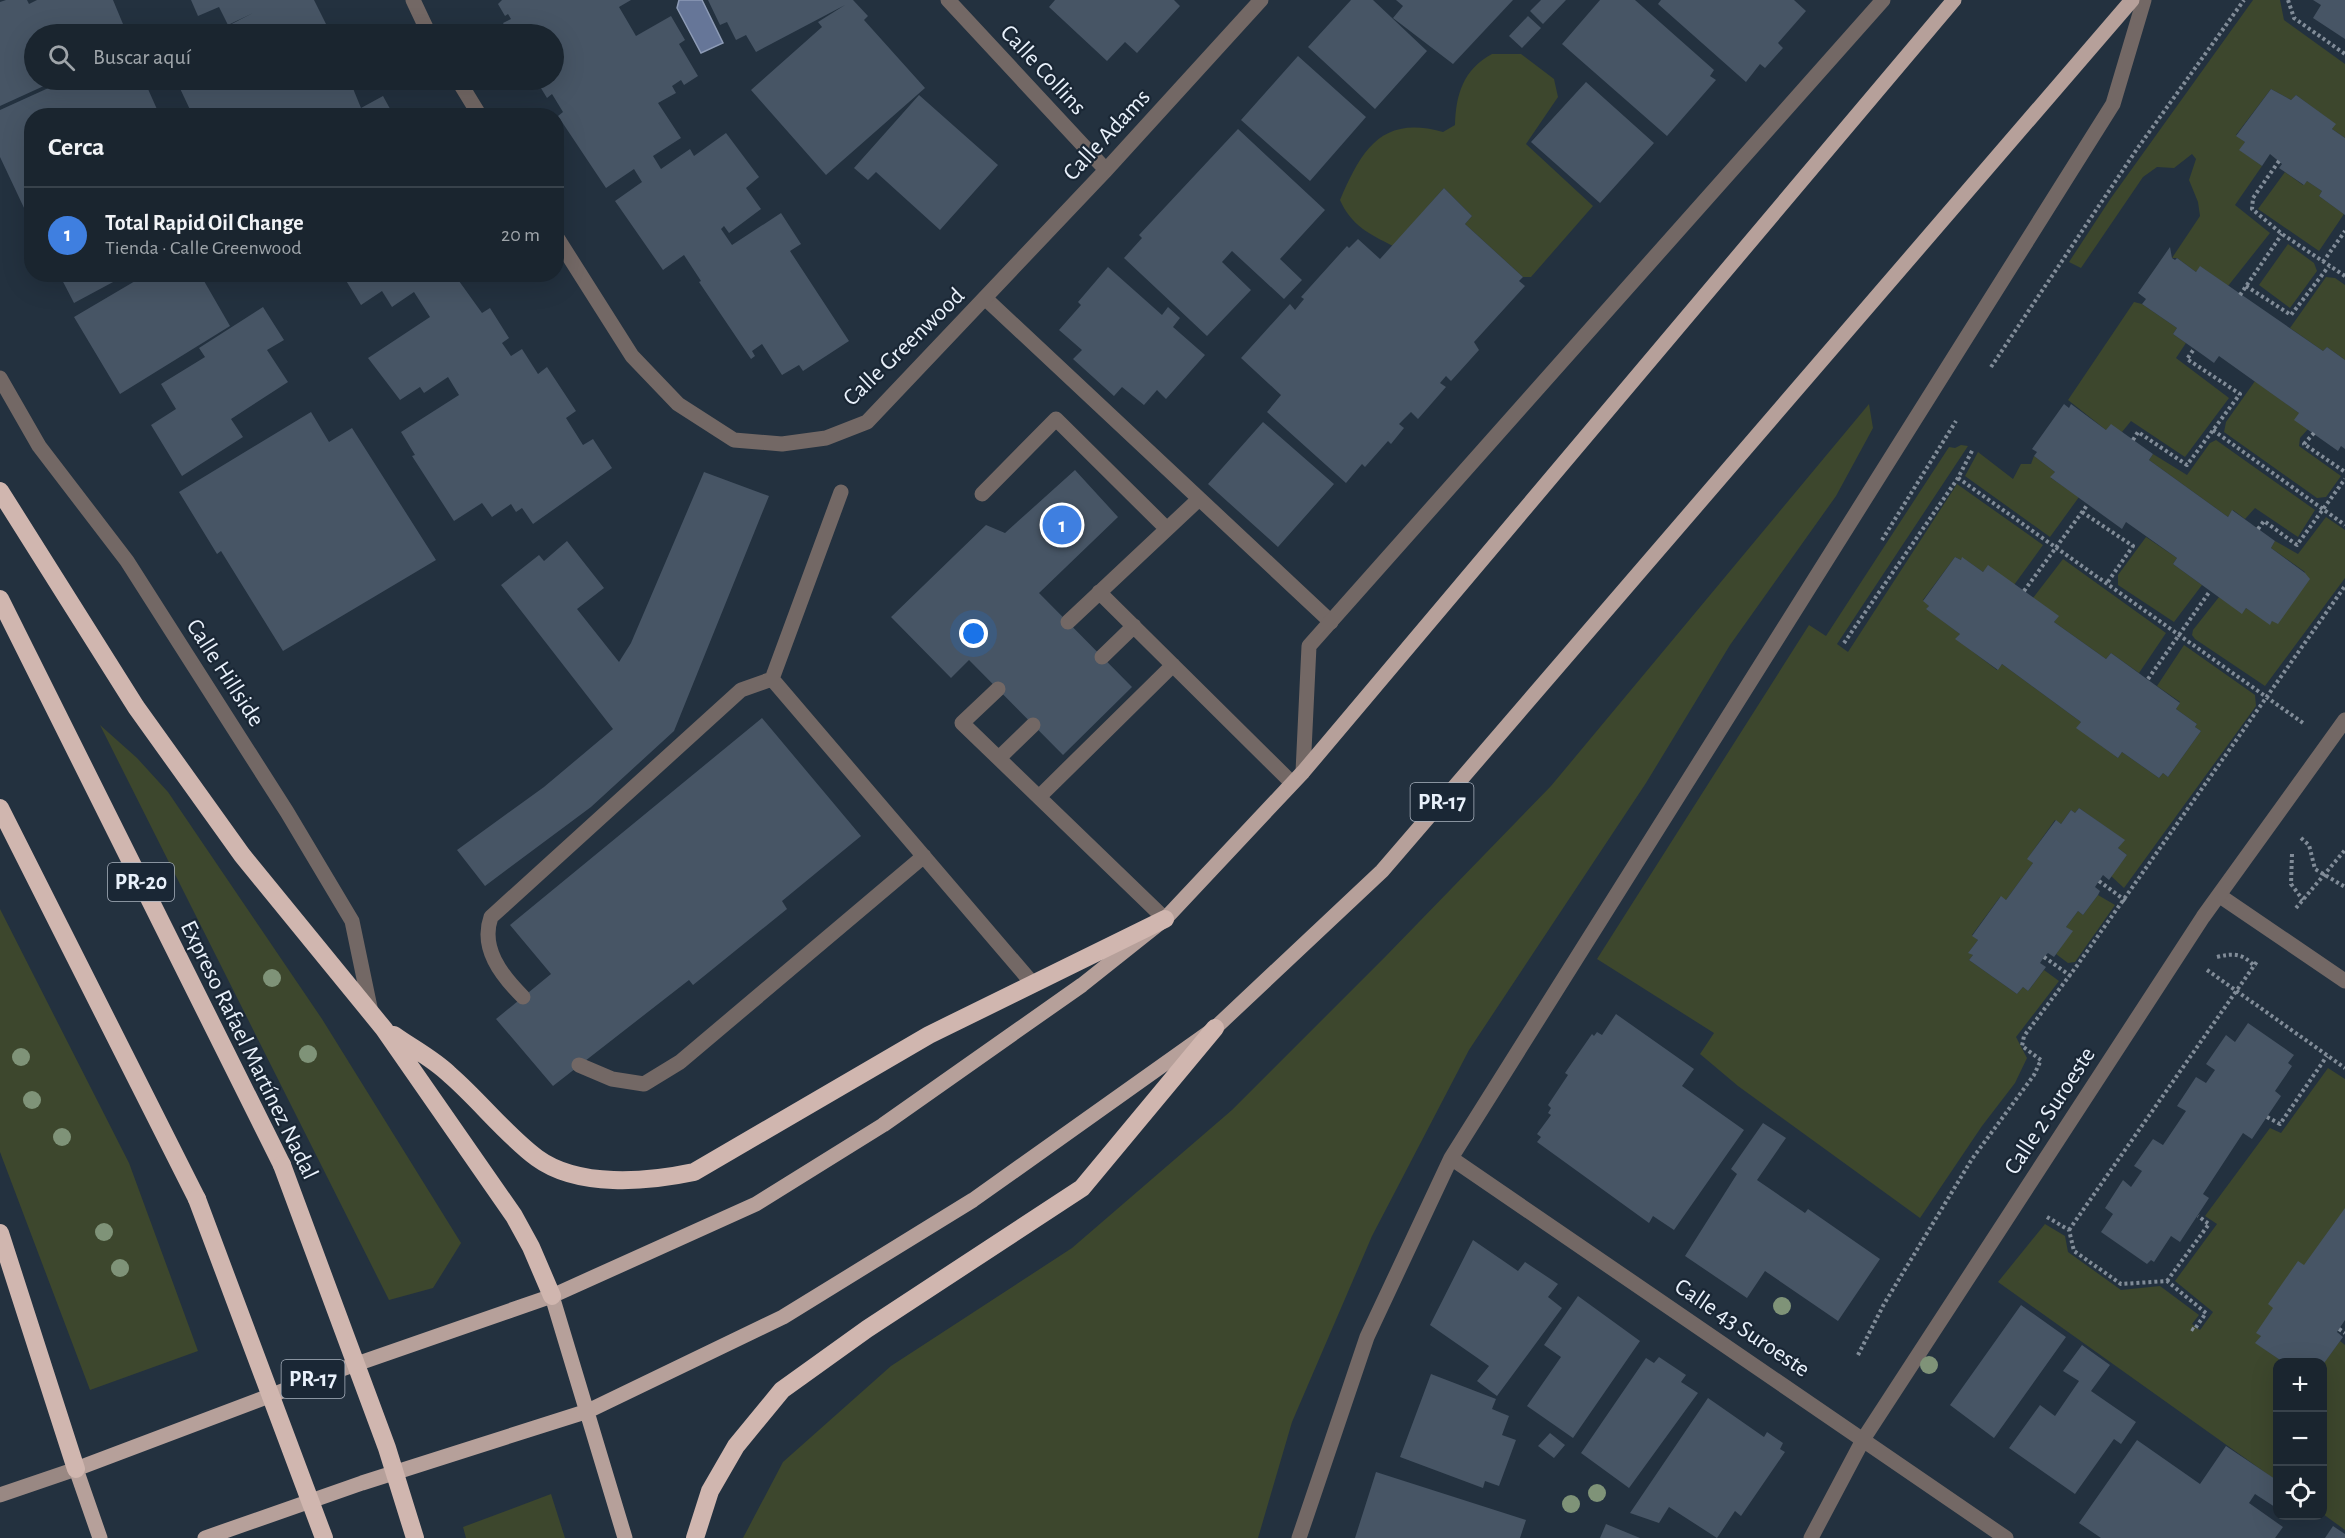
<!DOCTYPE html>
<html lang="es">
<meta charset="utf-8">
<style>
:root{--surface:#1a252f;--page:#232d37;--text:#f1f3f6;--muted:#9fa5aa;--line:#38424b;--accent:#db2777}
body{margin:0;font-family:"Alegreya Sans",sans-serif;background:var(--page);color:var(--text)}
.controls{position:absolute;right:18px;bottom:18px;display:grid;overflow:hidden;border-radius:12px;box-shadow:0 6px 24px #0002}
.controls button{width:54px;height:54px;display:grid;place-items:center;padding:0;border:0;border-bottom:2px solid var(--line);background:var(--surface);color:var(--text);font:30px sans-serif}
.you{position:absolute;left:974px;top:634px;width:21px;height:21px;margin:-15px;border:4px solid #fff;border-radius:50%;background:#1a73e8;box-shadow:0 0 0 9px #1a73e833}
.badge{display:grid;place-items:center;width:39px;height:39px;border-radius:50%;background:var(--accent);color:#fff;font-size:20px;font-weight:700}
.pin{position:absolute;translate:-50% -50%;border:3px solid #fff;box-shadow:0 2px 6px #0006}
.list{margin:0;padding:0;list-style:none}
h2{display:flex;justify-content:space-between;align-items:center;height:78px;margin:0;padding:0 24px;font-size:26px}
h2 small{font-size:20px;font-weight:400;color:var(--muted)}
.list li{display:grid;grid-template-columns:39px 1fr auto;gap:18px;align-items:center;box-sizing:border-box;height:96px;padding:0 24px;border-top:2px solid var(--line)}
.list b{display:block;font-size:22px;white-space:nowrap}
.list p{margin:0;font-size:20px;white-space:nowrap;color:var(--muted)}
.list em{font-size:20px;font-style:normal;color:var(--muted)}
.icon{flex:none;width:33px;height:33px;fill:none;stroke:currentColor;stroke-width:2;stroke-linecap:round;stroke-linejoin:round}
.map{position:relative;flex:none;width:2345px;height:1538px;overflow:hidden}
.search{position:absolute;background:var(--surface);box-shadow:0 6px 24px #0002;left:24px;top:24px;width:540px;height:66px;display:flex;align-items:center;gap:15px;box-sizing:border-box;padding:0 21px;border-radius:33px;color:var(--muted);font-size:22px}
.panel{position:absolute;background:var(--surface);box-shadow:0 6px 24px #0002;left:24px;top:108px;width:540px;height:174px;border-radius:24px}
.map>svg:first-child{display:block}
.green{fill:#3d472d}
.water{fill:#667698;stroke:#8d9bb6;stroke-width:1.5}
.building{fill:#475565}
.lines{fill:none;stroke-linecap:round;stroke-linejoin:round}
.path{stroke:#818c98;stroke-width:4;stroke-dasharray:3 3;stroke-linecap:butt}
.service{stroke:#736865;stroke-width:15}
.minor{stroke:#736865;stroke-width:15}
.secondary{stroke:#998883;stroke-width:15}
.primary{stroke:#b6a09a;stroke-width:15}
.motorway{stroke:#d0b6af;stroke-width:18}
.motorway-bridge{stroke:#d0b6af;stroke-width:18}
.tree{fill:#7f9378}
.labels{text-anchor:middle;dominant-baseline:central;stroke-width:4.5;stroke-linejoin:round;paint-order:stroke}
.shield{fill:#1a2735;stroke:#abb4c0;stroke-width:1.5}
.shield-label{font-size:22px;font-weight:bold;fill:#e9f1fb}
.street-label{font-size:24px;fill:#e9f1fb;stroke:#1a2735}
</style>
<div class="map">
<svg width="2345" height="1538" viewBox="0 0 2345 1538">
<rect width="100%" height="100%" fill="#23313f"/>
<path class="green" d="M2253,0H2280L2284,20L2345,64V138L2332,129L2335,124L2296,95L2291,100L2271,89L2236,135L2245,142L2240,150L2262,166L2235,205L2270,233L2228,286L2201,267L2196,272L2177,258H2172L2200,216L2198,202L2189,180L2196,159L2192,154L2174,168L2157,167L2143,177L2081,268L2069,262L2111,198Z
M1492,54H1521L1554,79L1558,97L1526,144L1593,206L1531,277H1523L1465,224L1472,216L1444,188L1393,246C1369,234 1351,225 1340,200C1362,149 1382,115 1443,132L1455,125C1456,94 1463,70 1492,54Z
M2285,172L2303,185L2307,181L2322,191L2319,196L2344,214L2319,251L2258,209Z
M2288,244L2314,263L2317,271L2290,308L2259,285Z
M2326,277L2335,278L2345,285V360L2327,347L2323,351L2290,328Z
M2134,302L2142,304L2177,328L2173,334L2186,343L2176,358L2229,398L2185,457L2131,421L2122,432L2106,430L2068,400Z
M2255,381L2299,413L2308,429L2300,438L2299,446L2341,476L2326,497L2317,498L2224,432L2226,422Z
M1869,404L1873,428L1836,496L1730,645L1646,783L1469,1050L1372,1236L1292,1422L1258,1538H743L783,1462L891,1366L1072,1248L1232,1110L1385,957L1551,786Z
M2216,440L2315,510L2298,537L2255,508L2245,519L2233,510L2228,517L2149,460L2153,454L2187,475L2210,443Z
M1961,445L1968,446L1837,644L1848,652L1957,484L2043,545L2014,585L1988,566L1983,572L1963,558L1961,560L1955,557L1923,600L1929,606L1927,609L1960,634L1956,639L1997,670L2002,664L2081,722L2077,728L2118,758L2122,752L2159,778L2163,773L2168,777L2201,731L2195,727L2197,724L2176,709L2180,702L2157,686L2184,645L2255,695L2256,706L2124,888L2111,876L2127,855L2118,848L2124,840L2079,808L2075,813L2071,810L2061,824L2055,820L2028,858L2033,863L2006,900L2000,897L1972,935L1978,940L1969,952L1973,955L1969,960L2017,994L2023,987L2028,991L2044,970L2059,981L2016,1037L2027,1058L2015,1083L1982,1126L1920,1218L1738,1086L1700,1054L1714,1033L1597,959L1809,625L1826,636L1949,447L1955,448Z
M1978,452L2013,479L2021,464H2031L2034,456L2055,472L2051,478L2079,497L2050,537L1965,476Z
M2326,517L2345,530V578L2265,686L2195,639L2192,635L2193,630L2219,597L2242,613L2246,608L2270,624L2305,572L2271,548L2275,541L2298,554Z
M2146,537L2177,558L2173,564L2202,585L2174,622L2118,585V575Z
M2063,559L2166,633L2139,673L2111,653L2106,659L2054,622L2058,616L2033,598Z
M100,725L137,758L168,792L322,1019L461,1243L433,1288L389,1300Z
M2098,895L2115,905L2075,962L2068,963L2056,954L2072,931L2066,927L2078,911L2083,915Z
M0,909L129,1163L198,1351L90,1390L0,1152Z
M2328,1068L2345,1079V1216L2256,1343L2283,1362H2278L2277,1481L1998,1282L2045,1224L2065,1236L2068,1252L2121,1290L2160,1286L2199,1315L2192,1324L2200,1330L2213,1312L2175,1281L2217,1224L2205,1216L2270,1128L2281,1133Z
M2340,1341L2345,1345V1530L2323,1514V1364Z
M551,1494L565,1538H466L463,1527Z"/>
<path class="water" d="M679,0H702L723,43L701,53L677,8Z"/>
<path class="building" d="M6,0H27L29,4L37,0H113L123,24L115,28L118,34H34V80H57L0,106V2Z
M191,0H314L331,34H212L253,13L228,25L219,7L198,16Z
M502,0H631L619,7L636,36L671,16L685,40L679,44L698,76L684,85L681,80L672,86L676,93L658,103L681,138L653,156L661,169L690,149L694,156L726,133L759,177L746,188L761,209L729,233L724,226L721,229L732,245L781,213L801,244L790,251L849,341L803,371L799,365L782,375L762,344L752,351L755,356L751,359L699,282L701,281L684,255L663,270L615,201L642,182L634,169L606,188L558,116L563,112L552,94L547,98L536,80H554V34H510L503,23L511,19L508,14L505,16L498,4Z
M708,0H853L868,16L864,20L925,88L826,175L751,90L822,27L818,22L845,5L756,52L746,35L736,40L727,22L720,25Z
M1055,0H1174L1180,6L1137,53L1125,42L1107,61L1049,7Z
M1351,0H1373L1427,51L1375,109L1308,47Z
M1396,0H1513L1453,64L1393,18L1403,6Z
M1541,0H1566L1543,24L1530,11Z
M1600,0H1635L1714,70L1710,76L1716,80L1667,136L1562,44Z
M1661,0H1794L1806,11L1778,43L1783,48L1765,68L1760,64L1746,82L1658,4Z
M2313,0H2345V39L2313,18L2321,5Z
M1528,16L1541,28L1522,48L1509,36Z
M1298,56L1366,117L1310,181L1241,120Z
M66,80H144L160,116H32V206L25,210L0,157V110Z
M176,80H353L355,84L352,86L361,108L383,96L394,116H348L355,111L346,116H315L311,109L297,116H193Z
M1586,82L1654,143L1600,203L1531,142Z
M2271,89L2291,100L2296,95L2336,124L2332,129L2345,138V215L2319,196L2322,191L2307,181L2304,185L2279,168L2282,164L2270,154L2262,166L2239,150L2245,142L2236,136Z
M919,95L998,165L940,230L876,172L868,180L854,168Z
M1238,129L1325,210L1280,259L1302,280L1284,299L1232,251L1222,262L1251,290L1207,336L1124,258L1142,238L1139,235Z
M1444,188L1472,216L1465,224L1523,277L1519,281L1525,286L1474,342L1479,350L1451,381L1446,376L1440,383L1446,387L1418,419L1411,412L1399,424L1404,428L1391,444L1388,441L1365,467L1362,464L1346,483L1267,412L1281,395L1241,358L1290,304L1295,310L1304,299L1301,297L1347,246L1349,248L1358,239L1380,259Z
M2170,247L2172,258L2175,260L2177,258L2196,272L2200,266L2323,351L2327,347L2345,360V449L2341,446L2338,451L2294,420L2299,413L2219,356L2214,363L2203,355L2173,334L2177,328L2142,304L2146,299L2138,293Z
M1108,267L1162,315L1168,307L1180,318L1173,327L1205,355L1166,399L1157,390L1144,405L1122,387L1114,396L1073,359L1082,350L1059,330L1081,305L1078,302Z
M59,274H128L74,303Z
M147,274H200L230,326L120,394L74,317Z
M342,274H454L482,313L490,308L509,338L502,343L511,356L522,349L538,374L547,367L576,411L566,418L583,445L593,439L612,468L533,524L522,508L516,512L511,504L492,517L482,503L454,521L412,456L415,455L401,432L459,395L448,377L424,393L420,387L400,400L368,358L430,317L414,292L392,307L382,291L361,305Z
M263,307L284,340L267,350L288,382L231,419L243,437L182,476L151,425L176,409L161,384L205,357L199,348Z
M2064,404L2069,408L2071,404L2106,430L2111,424L2153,454L2149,460L2228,517L2232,510L2275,541L2271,548L2305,573L2310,579L2278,624L2272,621L2270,625L2246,608L2242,614L2173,564L2177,558L2126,522L2122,529L2050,477L2055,472L2034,456L2037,452L2032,449Z
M311,412L329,442L352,428L436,560L283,651L221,551L217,554L179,492Z
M1263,422L1334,484L1278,547L1208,484Z
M1075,470L1118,517L1039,593L1132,687L1063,755L969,660L951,678L891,617L986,525L1005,533Z
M704,472L769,496L674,731L591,807L485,886L457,850L544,787L613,729L501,585L539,555L544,561L567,541L604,588L577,609L619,662L631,643Z
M1955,557L1961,560L1962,557L1983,572L1988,565L2059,616L2054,622L2106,659L2111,653L2180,703L2176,709L2197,724L2195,727L2201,731L2168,777L2163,773L2159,778L2122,752L2118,758L2076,728L2081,722L2002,664L1998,670L1955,639L1960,634L1926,609L1929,606L1923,601Z
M762,718L861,836L782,901L787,909L693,985L689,980L553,1086L496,1019L551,974L510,925Z
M2079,808L2125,840L2118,848L2127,855L2109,880L2103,875L2095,887L2100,891L2098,895L2083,915L2078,911L2066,927L2073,931L2054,957L2048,953L2044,957L2040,963L2046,967L2028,991L2023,987L2017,994L1969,960L1973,955L1968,953L1978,940L1972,936L2001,896L2006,900L2033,863L2027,859L2056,820L2061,824L2071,810L2075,813Z
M1616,1014L1694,1069L1682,1086L1744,1130L1674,1230L1653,1216L1649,1223L1537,1142L1541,1137L1537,1134L1551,1115L1548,1113L1551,1108L1548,1105L1568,1075L1565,1073L1592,1034L1594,1036L1597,1032L1602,1035Z
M2248,1023L2294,1055L2288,1063L2292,1066L2275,1091L2281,1096L2252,1139L2243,1133L2203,1194L2209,1198L2180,1242L2171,1236L2154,1262L2151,1260L2147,1264L2101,1232L2113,1214L2105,1208L2123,1180L2131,1187L2142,1171L2134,1166L2153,1139L2163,1145L2186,1111L2177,1106L2196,1077L2206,1083L2215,1070L2206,1064L2226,1035L2235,1042Z
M1763,1123L1786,1138L1757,1180L1805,1213L1808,1209L1880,1259L1838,1321L1765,1271L1747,1298L1685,1256L1737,1174L1731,1169Z
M2345,1208V1320L2337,1332L2343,1337L2322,1366V1362L2314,1358L2311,1362H2283L2255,1343L2261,1336L2256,1333L2273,1308L2268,1304L2298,1261L2304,1265Z
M1473,1240L1518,1271L1525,1262L1558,1284L1548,1297L1562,1308L1497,1396L1477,1381L1489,1366L1430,1325Z
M1578,1296L1640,1341L1573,1438L1527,1406L1561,1357L1544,1345Z
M2021,1305L2066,1337L1994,1438L1950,1405Z
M2082,1345L2110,1365L2091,1391L2136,1422L2121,1444L2114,1439L2075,1494L2009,1448L2040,1405L2055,1416L2079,1381L2063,1371Z
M1659,1357L1686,1375L1681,1382L1698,1393L1629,1488L1581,1453L1646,1358L1654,1363Z
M1431,1374L1496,1399L1492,1409L1509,1416L1502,1435L1516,1440L1499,1486L1485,1481L1483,1488L1400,1457Z
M1708,1398L1764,1437L1767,1432L1783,1443L1780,1449L1785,1452L1741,1516L1735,1511L1717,1538L1669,1507L1659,1523L1630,1513Z
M1550,1433L1565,1445L1554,1458L1538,1446Z
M2137,1440L2200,1484L2226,1446L2278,1481V1509L2255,1494L2249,1503L2283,1527L2275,1538H2101L2079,1523Z
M1376,1472L1526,1520L1520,1538H1355Z
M1606,1524L1640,1538H1600Z
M2333,1526L2345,1534V1538H2325Z"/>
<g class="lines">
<path class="path" d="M2288,0L2294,18L2345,54
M2279,161L2253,198L2252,209L2282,234L2345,276
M2323,262L2345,231
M2246,286L2291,315L2329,266
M2240,295L2282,234
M1991,367L2137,149L2244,0
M2213,430L2345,525
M2314,433L2304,444L2345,472
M2133,440L2138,432L2187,465L2240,394L2187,359L2194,349
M1958,478L2303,723
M2082,512L2133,546L2107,583
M2258,529L2264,521L2297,545L2345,479
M1882,540L1956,421
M2024,591L2088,504
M1844,643L1958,478L1973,449
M2148,679L2210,591
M2301,838L2309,845L2315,869L2345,887
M2292,854L2291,884L2303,900
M2099,881L2126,901
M2296,908L2345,850
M2044,957L2072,977
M2217,957C2233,953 2243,953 2255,967
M2207,970L2345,1068
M2267,1117L2280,1124L2327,1056
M2047,1217L2069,1230L2074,1251L2121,1284L2167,1281L2206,1313L2194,1330L2189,1327
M2069,1230L2258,960
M2167,1281L2209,1224L2198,1216
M2339,1329L2345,1333
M1858,1355L1884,1304L1972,1159L2034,1075L2041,1060L2022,1046L2024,1036L2076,967L2345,586"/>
<path class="service" d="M986,299L1331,622
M841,492L772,679L1033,984
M982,494L1056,419L1167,529
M1099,592L1292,783
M1068,622L1199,499
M1102,657L1134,626
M998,689L962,723L1165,919
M999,758L1033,725
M1039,797L1173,665
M2220,896L2345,981
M523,997C501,975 480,948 491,917L741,690L772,679
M579,1065L612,1079L644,1084L680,1062L924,856"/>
<path class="minor" d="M413,0L429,34
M948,0L1106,170
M458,80L480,116
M556,236L632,356L678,404L734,440L782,444L826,438L867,422L1106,170L1261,0
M0,378L39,446L127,561L287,812L352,921L371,1012
M1303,772L1309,646L1883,0
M1451,1158L2006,1538
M1299,1538L1367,1337L1451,1158L2113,104L2144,0
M1811,1538L1864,1438L2203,917L2345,720"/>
<path class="secondary" d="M0,1495L76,1469"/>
<path class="primary" d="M552,1296L625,1538
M100,1538L76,1469L322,1376L552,1296L756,1204L883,1125L1082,985L1165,919L1303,772L1954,0
M205,1538L362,1483L588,1411L783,1317L973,1200L1215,1028L1382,871L2132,0"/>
<path class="motorway" d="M0,491L136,707L242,855L384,1029L514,1216L531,1247L552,1296
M0,599L282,1165
M0,808L197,1199
M394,1035C412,1048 434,1059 450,1075C479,1100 507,1136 537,1158C578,1188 647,1182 694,1172L929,1035L1165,919
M0,1233L76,1469
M695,1538L710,1491L736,1446L782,1390L867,1329L1082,1188L1215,1028"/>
<path class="motorway-bridge" d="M282,1165L387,1448L415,1538
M197,1199L324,1538"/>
</g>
<g class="tree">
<circle cx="272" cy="978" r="9"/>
<circle cx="308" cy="1054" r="9"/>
<circle cx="21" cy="1057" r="9"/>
<circle cx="32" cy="1100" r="9"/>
<circle cx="62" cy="1137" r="9"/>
<circle cx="104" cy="1232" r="9"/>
<circle cx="120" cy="1268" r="9"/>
<circle cx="1782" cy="1306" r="9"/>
<circle cx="1929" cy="1365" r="9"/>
<circle cx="1597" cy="1493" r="9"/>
<circle cx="1571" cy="1504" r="9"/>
</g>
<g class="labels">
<g class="shield">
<rect x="1410.5" y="783" width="63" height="38" rx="4.5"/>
<rect x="108" y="863" width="66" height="38" rx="4.5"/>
<rect x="281.5" y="1360" width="63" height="38" rx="4.5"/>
</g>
<g class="shield-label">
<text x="1442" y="802">PR-17</text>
<text x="141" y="882">PR-20</text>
<text x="313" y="1379">PR-17</text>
</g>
<g class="street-label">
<text transform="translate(1043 70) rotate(47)">Calle Collins</text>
<text transform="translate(1107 135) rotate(-47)">Calle Adams</text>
<text transform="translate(904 347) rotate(-44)">Calle Greenwood</text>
<text transform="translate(225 673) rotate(57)">Calle Hillside</text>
<text transform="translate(249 1050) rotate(64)">Expreso Rafael Martínez Nadal</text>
<text transform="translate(2050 1111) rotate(-57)">Calle 2 Suroeste</text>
<text transform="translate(1742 1328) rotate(34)">Calle 43 Suroeste</text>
</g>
</g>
</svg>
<div class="controls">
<button>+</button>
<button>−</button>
<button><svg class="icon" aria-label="locate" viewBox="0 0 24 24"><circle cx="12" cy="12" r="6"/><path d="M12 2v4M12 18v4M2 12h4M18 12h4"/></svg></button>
</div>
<div class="you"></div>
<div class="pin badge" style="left:1062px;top:525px;background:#3f7fe0">1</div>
<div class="search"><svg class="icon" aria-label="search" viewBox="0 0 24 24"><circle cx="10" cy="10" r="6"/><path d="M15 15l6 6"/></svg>Buscar aquí</div>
<section class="panel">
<h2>Cerca<small></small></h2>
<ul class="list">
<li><span class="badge" style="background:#3f7fe0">1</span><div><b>Total Rapid Oil Change</b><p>Tienda · Calle Greenwood</p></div><em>20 m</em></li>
</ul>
</section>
</div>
